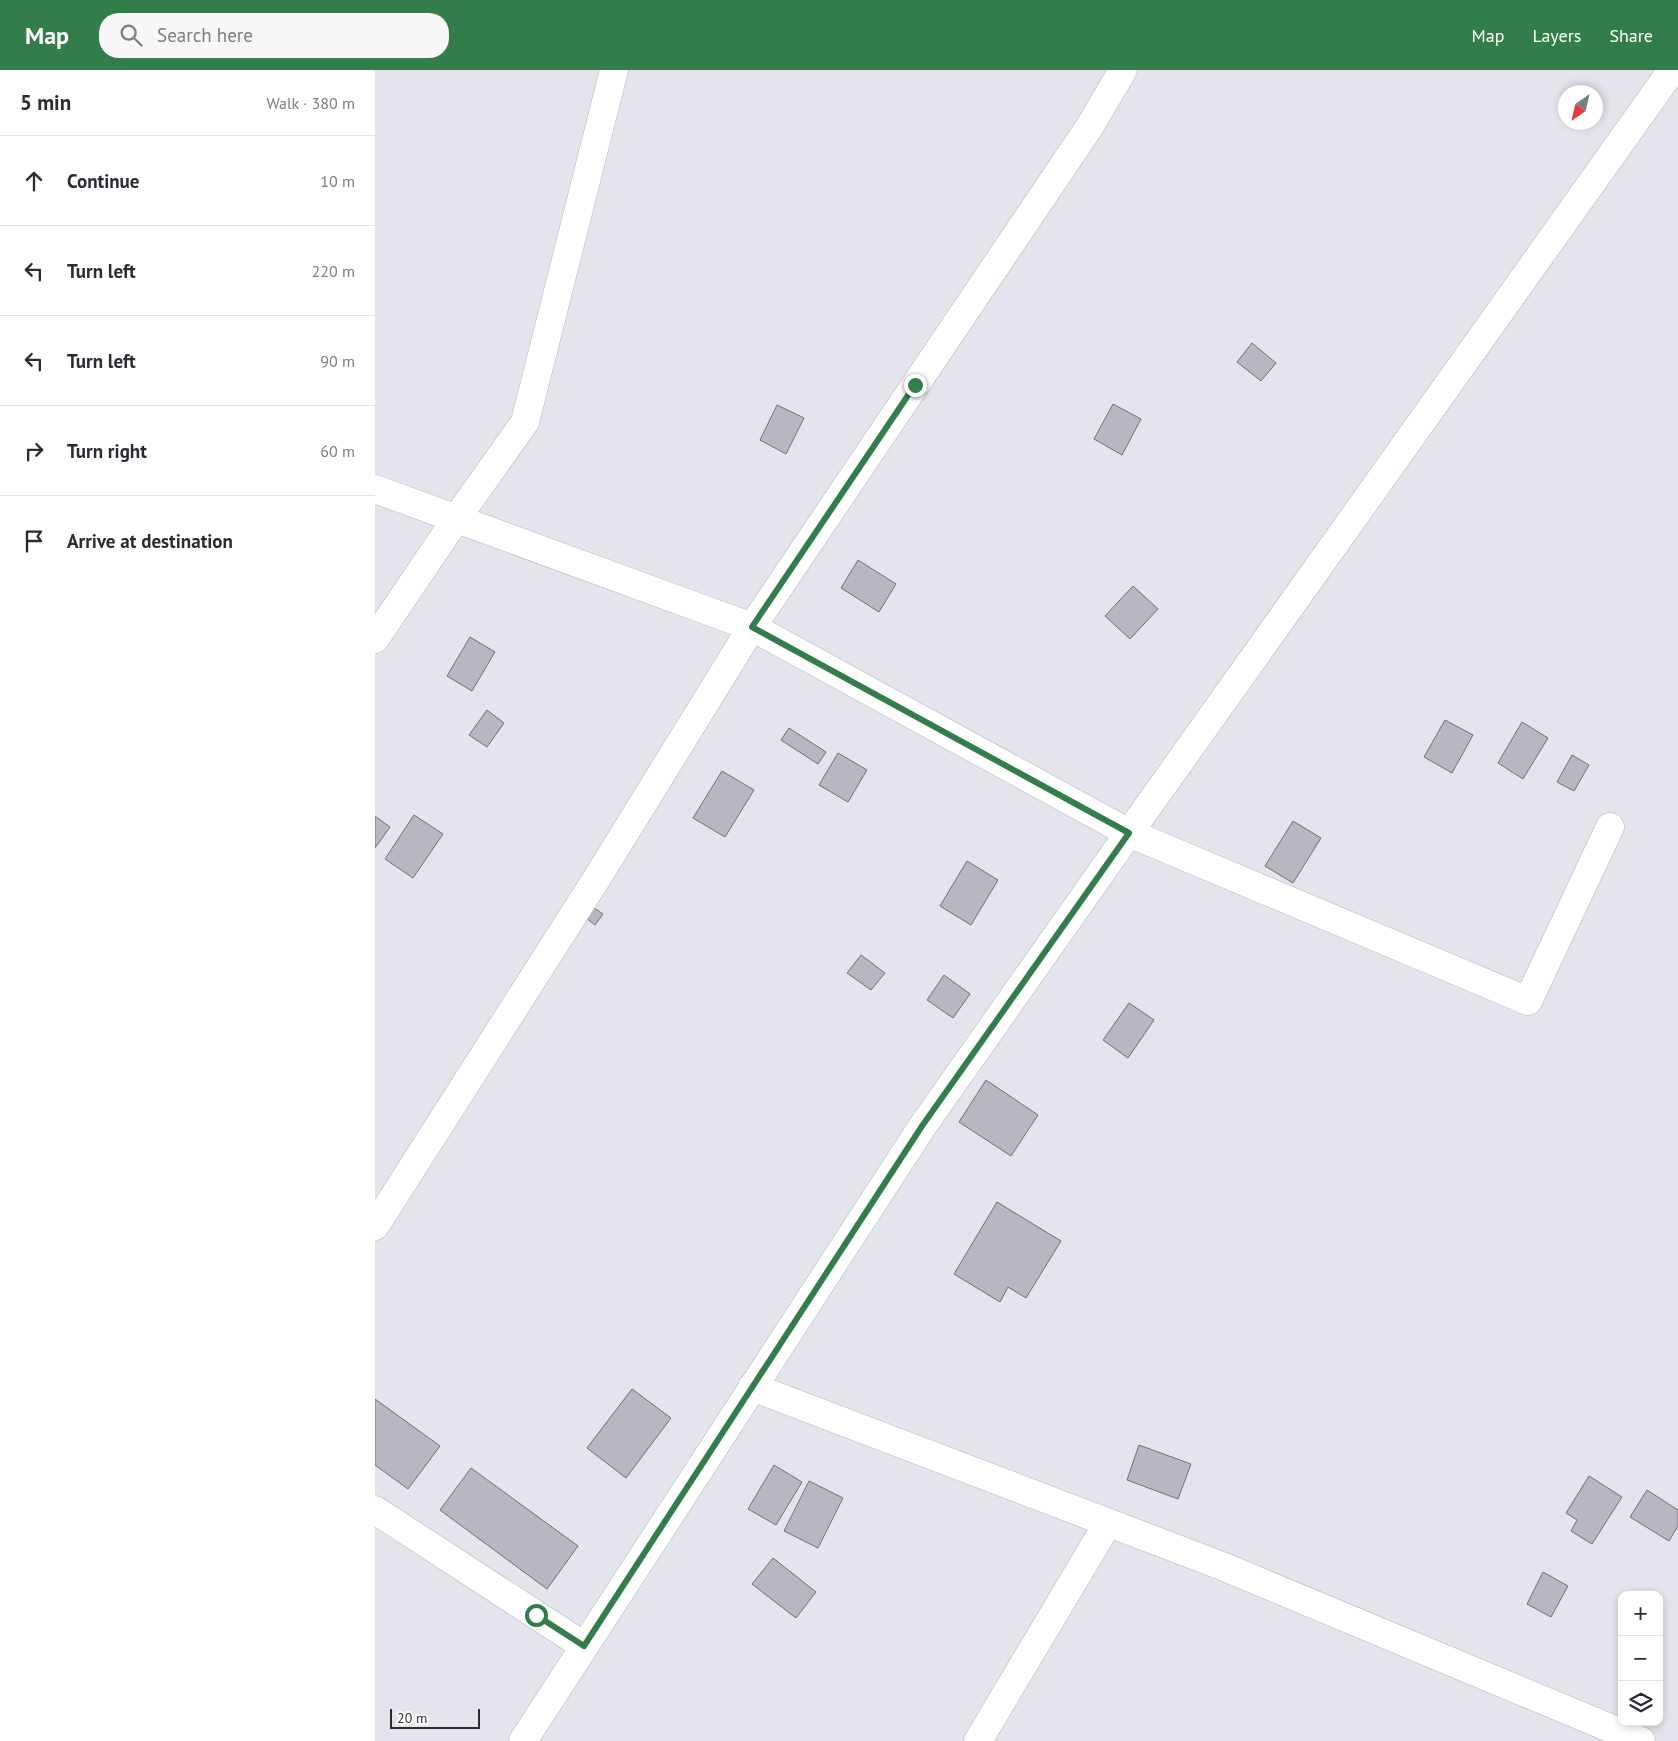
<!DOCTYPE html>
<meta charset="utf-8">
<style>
:root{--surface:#fff;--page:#f7f7f7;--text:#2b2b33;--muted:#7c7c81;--line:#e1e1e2;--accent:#337d4a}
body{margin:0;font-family:"PT Sans",sans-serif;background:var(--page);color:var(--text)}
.controls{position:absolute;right:15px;bottom:15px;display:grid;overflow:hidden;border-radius:10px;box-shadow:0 2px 8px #0003}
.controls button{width:45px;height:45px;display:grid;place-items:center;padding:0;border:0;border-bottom:1px solid var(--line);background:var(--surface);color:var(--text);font:25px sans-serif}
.compass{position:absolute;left:1183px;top:15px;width:45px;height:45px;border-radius:50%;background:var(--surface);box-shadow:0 2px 8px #0003;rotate:214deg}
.scale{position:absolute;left:15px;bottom:12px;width:90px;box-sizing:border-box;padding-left:5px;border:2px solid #2d2d30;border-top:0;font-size:14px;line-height:18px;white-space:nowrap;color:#2d2d30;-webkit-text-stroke:4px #fff;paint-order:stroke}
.stop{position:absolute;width:15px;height:15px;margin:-11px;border:4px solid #337d4a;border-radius:50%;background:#fff}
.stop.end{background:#337d4a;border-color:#fff;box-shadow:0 1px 5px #0008}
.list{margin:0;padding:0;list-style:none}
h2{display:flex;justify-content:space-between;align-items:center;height:65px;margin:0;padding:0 20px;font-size:21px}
h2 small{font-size:16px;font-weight:400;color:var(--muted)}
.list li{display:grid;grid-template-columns:32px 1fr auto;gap:15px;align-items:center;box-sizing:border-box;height:90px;padding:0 20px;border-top:1px solid var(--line)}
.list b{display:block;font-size:19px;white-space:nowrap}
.list em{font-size:16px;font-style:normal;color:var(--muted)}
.icon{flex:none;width:28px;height:28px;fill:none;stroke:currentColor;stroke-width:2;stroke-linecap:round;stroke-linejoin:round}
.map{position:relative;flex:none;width:1303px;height:1671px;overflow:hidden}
header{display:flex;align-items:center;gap:30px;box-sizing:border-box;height:70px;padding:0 25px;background:var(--accent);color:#fff}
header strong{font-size:24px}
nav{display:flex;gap:28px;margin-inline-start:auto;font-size:18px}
.search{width:350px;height:45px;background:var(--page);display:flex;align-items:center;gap:12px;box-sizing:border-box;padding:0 18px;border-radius:20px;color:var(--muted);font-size:19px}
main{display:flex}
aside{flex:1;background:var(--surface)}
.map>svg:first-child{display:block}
.building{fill:#b7b8bf;stroke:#6f7076}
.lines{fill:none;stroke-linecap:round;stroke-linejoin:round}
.minor-casing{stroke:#b3b4bb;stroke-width:29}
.minor{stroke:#fff;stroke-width:28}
.route{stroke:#337d4a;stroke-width:6}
</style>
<header>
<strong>Map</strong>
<div class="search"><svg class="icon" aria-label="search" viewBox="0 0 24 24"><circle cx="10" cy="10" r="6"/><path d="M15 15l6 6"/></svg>Search here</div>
<nav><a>Map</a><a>Layers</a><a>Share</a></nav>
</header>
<main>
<aside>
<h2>5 min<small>Walk · 380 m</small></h2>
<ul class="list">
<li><svg class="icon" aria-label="ahead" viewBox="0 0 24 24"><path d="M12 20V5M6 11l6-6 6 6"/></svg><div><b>Continue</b></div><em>10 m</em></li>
<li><svg class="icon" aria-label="left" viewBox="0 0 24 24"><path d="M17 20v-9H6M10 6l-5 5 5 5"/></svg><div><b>Turn left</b></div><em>220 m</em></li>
<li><svg class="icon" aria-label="left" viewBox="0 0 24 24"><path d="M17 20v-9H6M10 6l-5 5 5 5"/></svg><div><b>Turn left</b></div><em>90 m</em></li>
<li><svg class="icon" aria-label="right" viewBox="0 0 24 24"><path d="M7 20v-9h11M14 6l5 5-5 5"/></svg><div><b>Turn right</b></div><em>60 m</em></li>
<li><svg class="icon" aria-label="arrive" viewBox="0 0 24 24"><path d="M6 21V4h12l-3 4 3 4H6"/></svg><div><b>Arrive at destination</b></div></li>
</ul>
</aside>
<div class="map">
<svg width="1303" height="1671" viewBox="0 0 1303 1671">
<rect width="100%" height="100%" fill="#e3e4ec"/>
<path class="building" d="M877,273L901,293L886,311L862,292Z
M738,334L766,349L747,385L719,369Z
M402,335L429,348L411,384L385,370Z
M483,490L521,514L504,542L466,518Z
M758,516L783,539L755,569L730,546Z
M95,567L120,582L97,621L72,606Z
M112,640L129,653L112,677L94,665Z
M1070,650L1098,665L1077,703L1049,687Z
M1147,652L1173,668L1148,709L1123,693Z
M414,658L451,682L443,694L406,670Z
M463,683L492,700L473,732L444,715Z
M1197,685L1214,695L1199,721L1182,712Z
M347,701L379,720L350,767L318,748Z
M39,745L68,764L38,808L10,789Z
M0,746L15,757L0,778Z
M918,751L946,768L918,813L890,796Z
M592,791L623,810L596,855L565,836Z
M213,834L228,844L220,855L206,844Z
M486,885L510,903L496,920L472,903Z
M569,905L595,924L578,948L552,930Z
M754,933L779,950L753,988L728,970Z
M611,1010L663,1045L636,1086L584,1052Z
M622,1132L686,1171L651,1228L633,1217L625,1232L579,1204Z
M257,1319L296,1348L251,1408L212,1378Z
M0,1329L65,1376L33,1419L0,1395Z
M764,1375L816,1394L803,1429L752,1410Z
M399,1395L427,1412L401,1455L373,1439Z
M96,1398L203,1476L172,1519L65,1440Z
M1214,1406L1247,1427L1217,1474L1196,1461L1202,1450L1191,1443Z
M434,1411L468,1428L443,1478L409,1461Z
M1272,1420L1303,1440V1456L1294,1471L1255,1447Z
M398,1488L441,1522L421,1548L377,1514Z
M1168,1502L1193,1516L1176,1547L1152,1534Z"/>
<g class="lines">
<g class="minor-casing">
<path id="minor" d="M0,419L377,557L222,808L0,1156
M0,569L81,449L150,352L239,0
M1235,757L1153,931L754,763L1297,0
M377,1317L847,1496L1266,1671
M0,1440L209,1576
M148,1671L547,1057L754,763L377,557L715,56L748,0
M603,1671L733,1453"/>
</g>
<use href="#minor" class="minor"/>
</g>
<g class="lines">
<path class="route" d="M161,1545L209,1576L547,1056L754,763L377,557L540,315"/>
</g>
</svg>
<div class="controls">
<button>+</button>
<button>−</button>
<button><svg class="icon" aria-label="layers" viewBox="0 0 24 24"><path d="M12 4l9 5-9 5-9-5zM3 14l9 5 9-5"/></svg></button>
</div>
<svg class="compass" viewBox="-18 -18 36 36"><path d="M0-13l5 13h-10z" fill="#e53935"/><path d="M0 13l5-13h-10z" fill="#7c7c81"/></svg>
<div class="scale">20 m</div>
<div class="stop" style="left:161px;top:1545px"></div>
<div class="stop end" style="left:540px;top:315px"></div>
</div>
</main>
